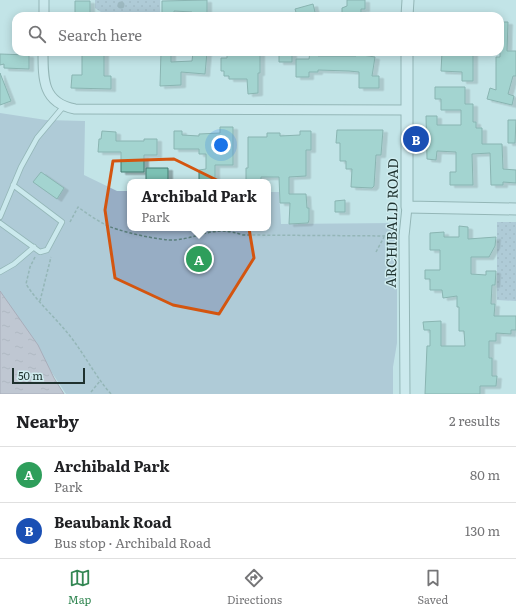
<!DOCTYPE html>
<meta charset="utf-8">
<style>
:root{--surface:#fff;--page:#f2f2f2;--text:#202124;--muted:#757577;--line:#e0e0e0;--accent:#338753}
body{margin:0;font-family:Literata,serif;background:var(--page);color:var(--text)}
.scale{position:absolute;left:12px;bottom:10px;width:73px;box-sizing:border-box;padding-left:4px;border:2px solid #1e312e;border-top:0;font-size:11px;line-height:14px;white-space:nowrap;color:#1e312e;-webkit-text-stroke:3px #d0edf0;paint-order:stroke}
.you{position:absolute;left:221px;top:145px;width:14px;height:14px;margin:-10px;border:3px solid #fff;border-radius:50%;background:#1a73e8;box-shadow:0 0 0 6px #1a73e833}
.badge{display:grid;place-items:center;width:26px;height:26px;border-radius:50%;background:var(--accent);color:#fff;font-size:13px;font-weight:700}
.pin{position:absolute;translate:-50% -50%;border:2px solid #fff;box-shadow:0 1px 4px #0006}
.popup{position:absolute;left:127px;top:179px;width:144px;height:52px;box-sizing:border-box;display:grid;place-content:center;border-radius:8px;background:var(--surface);filter:drop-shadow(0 1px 3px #0005);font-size:13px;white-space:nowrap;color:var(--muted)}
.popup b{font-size:15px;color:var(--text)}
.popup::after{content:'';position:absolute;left:50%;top:100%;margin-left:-8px;border:8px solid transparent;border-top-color:var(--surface)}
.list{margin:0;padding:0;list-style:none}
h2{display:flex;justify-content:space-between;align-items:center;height:52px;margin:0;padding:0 16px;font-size:17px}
h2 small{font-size:13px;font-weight:400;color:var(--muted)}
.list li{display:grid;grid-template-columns:26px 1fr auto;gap:12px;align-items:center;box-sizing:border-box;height:56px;padding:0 16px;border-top:1px solid var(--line)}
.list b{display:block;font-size:15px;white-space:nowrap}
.list p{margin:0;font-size:13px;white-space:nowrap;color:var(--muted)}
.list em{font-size:13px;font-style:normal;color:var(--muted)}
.icon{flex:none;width:22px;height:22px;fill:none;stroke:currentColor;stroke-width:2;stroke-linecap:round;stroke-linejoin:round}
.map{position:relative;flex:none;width:516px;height:394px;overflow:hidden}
.search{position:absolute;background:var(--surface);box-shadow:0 2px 10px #0003;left:12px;right:12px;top:12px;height:44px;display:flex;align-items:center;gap:10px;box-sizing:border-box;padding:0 14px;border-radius:12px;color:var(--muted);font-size:15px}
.sheet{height:164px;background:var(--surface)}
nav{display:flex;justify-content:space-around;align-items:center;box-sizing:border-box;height:56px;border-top:1px solid var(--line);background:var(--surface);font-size:11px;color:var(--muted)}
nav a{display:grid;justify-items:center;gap:2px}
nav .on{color:var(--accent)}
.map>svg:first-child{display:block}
.grass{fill:url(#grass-dots)}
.park{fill:#97adc4}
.water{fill:url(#water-ripples);stroke:#876c83}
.building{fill:#7cc1b4;stroke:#447b70;filter:url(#shadow)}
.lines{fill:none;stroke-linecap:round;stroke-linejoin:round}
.service-casing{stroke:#5b7f7c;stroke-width:6}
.minor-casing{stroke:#5b7f7c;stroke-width:11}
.tertiary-casing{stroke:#5b7f7c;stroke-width:13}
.path{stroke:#5b7f7c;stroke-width:1.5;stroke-dasharray:3 2;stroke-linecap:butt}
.service{stroke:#d4f0f4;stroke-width:4.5}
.minor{stroke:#d4f0f4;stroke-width:9}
.tertiary{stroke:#d4f0f4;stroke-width:11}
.tree{fill:#6d8391}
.marked{fill:none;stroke:#d4550f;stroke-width:3;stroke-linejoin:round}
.labels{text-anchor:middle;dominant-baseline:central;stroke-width:3;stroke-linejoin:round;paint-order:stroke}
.street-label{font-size:14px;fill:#1e312e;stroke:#d0edf0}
</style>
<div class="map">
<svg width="516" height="394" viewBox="0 0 516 394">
<defs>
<pattern id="grass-dots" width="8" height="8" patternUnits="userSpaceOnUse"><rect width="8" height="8" fill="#97adc4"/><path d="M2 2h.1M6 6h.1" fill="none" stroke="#7b8da0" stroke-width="1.8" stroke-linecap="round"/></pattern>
<pattern id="water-ripples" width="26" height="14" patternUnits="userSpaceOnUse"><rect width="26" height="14" fill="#bba4b8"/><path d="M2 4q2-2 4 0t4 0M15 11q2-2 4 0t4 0" fill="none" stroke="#978696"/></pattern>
<filter id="shadow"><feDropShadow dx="4.5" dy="2.5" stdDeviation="0" flood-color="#0004"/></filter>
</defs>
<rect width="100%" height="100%" fill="#c2e4e7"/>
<path class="grass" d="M95,0H160V16H102L101,12L95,8Z
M497,222H516V301L497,300Z"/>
<path class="park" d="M0,113L46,120L85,121L84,175L117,191H130V228H268V192H279L281,224L397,223V343L393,367V394H66L0,294Z"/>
<path class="water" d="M0,291L38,345L54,378L64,394H0Z"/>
<path class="building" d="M207,0V12L203,16H193L192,12L174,11V15H162V1Z
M347,0H365V9H361V16H342V8L347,6Z
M75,1H90V16L75,15Z
M313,4L316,16H297L295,9Z
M500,22H508L507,51H516V76H513L508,94L514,96L512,105L487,99L490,88L496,90V57H500Z
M82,52H104V76H111V89L71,88L72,75H82Z
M161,52H171V62L192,61L193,52H207L205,74L181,72V85L160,86Z
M227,52H260V73H258V93L248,94L247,79H229V76H224V71H221V58H227Z
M279,52H292V62H279Z
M310,52H318V56H356V54L375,57L372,76H379V88H359V72L349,71L318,70V72H309V77H296V59H309Z
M442,52H473V81H462V72L441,71Z
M0,54L29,55V69L4,68V64L0,65Z
M0,73L11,101L0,105Z
M435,87H465V104H473V122H476V128H482V144H502L503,169L516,170V183L503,182V185H491L490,153L472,154L473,185H450V172H456V152L437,151L436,160L427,159L426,116H437V125H461V110H441V99H435Z
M508,120H516L515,143H508Z
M220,127H233V165H215V182H199V170L206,169V154H199V149H174V131H182V135L199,136V134L220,133Z
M337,130H383L381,155H376L374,186L372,188L351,187L352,169H346V161H340V143H336Z
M102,131L116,132V141H144V139H157V155H144V172H121V152H98L99,139H101Z
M300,131H311V150H306V176L289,177V194H306L307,208H309V220L308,223L289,224L290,203H280L279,177H261V182H246V168H248V137H267V133H280V136L300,135Z
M146,168H168V182H146Z
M41,172L64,188L57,199L33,182Z
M345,200V212H335V201Z
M459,226L468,227V239L496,237L495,246L489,257H471V274L486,275V271H496L495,285H492L491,304H495L494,316H516V330H511V334L496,333V341H489V358H492V376H497L496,386H480V394H425L427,346H430V330H424L423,322L441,321V346H465L464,331H459V307H457V296L443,298L442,290H430V279H425V270H440V250H430V233L444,232V237H459Z"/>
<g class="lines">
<g class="service-casing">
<path id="service" d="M0,217L21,167L37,138L63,107
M0,223L40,252L47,250L62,222L13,185
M0,272L14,264L34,247"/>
</g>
<g class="minor-casing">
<path id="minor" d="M44,16V0
M43,52C43,80 43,103 75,109L407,110
M405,394L404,236L407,207"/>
</g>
<g class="tertiary-casing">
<path id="tertiary" d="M407,16L408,0
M407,52V207L516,209"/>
</g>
<path class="path" d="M70,222L78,207C86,213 95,219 104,224C116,231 161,241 175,240C203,237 213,225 243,235L394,236
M376,252L384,237
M35,257L30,267L26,284C38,303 56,318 70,336C85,355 95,376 111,394
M40,301L51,257
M91,392L100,381"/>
<use href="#service" class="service"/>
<use href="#minor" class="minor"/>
<use href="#tertiary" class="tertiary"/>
</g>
<circle class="tree" cx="121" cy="5" r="3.5"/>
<path d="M0 0H516V394H0ZM174,159L243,193L254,258L219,314L173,305L115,278L105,210L113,161Z" fill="#c2e4e7" fill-opacity=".55" fill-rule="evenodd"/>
<path class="marked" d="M174,159L243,193L254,258L219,314L173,305L115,278L105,210L113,161Z"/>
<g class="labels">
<g class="street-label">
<text transform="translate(391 223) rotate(-89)">ARCHIBALD ROAD</text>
</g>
</g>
</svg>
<div class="scale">50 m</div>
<div class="you"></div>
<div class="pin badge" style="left:199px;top:259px;background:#2e9e5b">A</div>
<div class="popup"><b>Archibald Park</b>Park</div>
<div class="pin badge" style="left:416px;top:139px;background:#1a4fb4">B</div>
<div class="search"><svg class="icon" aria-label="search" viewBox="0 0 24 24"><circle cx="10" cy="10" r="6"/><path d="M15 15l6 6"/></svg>Search here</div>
</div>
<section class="sheet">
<h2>Nearby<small>2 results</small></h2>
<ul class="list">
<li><span class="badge" style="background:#2e9e5b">A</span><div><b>Archibald Park</b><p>Park</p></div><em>80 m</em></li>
<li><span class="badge" style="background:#1a4fb4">B</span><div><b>Beaubank Road</b><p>Bus stop · Archibald Road</p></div><em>130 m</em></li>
</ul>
</section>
<nav>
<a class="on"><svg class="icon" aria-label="map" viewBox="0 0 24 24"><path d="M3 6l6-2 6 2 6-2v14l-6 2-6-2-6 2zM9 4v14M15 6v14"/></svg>Map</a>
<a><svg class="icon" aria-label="directions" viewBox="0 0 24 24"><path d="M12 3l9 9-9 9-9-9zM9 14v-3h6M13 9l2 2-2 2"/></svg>Directions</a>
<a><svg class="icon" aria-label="saved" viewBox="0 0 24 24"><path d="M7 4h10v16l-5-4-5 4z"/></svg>Saved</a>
</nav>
